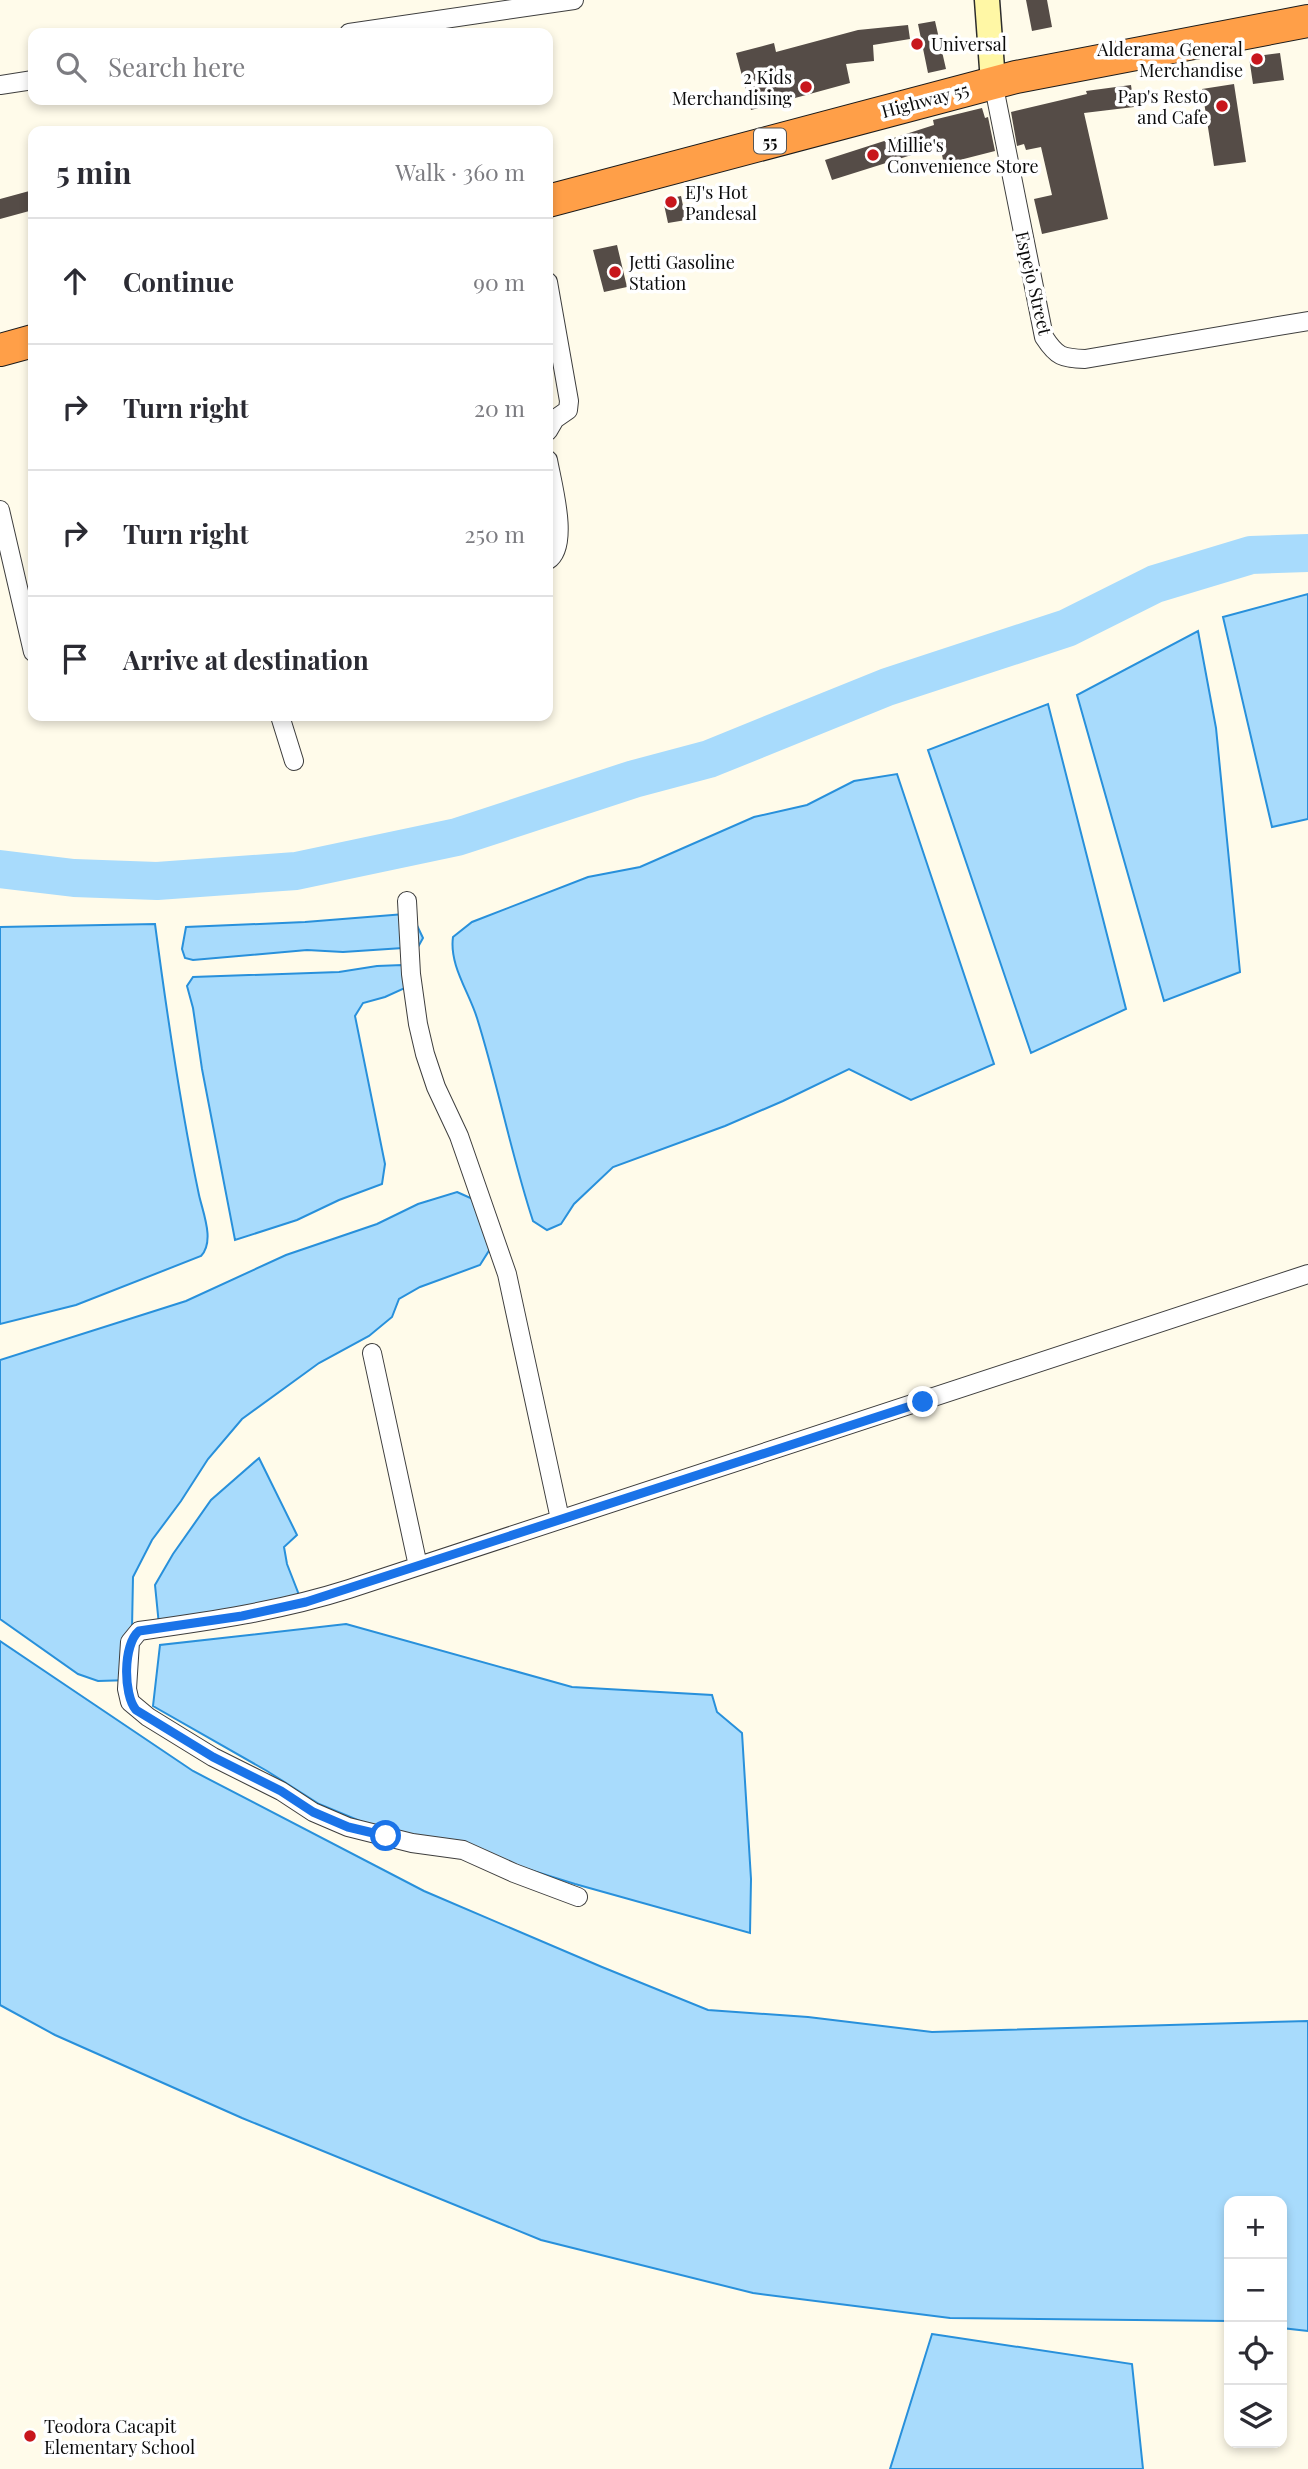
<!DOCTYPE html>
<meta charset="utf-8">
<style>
:root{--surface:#fff;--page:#f7f7f7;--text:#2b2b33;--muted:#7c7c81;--line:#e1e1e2}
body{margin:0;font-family:"Playfair Display",serif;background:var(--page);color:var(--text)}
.controls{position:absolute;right:21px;bottom:21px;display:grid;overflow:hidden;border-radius:14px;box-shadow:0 4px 10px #0003}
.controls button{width:63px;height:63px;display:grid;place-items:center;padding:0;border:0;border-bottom:2px solid var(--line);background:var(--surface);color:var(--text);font:35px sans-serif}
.stop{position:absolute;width:21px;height:21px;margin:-16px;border:5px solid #1a73e8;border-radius:50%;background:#fff}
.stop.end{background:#1a73e8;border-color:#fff;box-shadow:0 2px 7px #0008}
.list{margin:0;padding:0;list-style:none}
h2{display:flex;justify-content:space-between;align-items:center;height:91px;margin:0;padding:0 28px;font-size:30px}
h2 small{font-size:23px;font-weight:400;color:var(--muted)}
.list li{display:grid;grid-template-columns:46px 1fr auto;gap:21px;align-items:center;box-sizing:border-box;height:126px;padding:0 28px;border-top:2px solid var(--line)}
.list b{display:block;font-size:26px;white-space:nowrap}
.list em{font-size:23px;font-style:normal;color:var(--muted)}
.icon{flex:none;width:38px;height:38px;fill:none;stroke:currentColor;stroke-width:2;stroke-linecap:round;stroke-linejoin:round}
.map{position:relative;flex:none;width:1308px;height:2469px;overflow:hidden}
.search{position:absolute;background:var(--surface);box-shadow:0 4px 10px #0003;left:28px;top:28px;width:525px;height:77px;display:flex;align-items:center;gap:18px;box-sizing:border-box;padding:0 24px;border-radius:14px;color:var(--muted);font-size:26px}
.panel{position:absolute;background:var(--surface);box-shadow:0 4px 10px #0003;left:28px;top:126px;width:525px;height:595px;border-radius:14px}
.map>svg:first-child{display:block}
.water{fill:#a8dbfc;stroke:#2890db;stroke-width:2}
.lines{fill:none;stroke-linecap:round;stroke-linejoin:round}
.river{stroke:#a8dbfc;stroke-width:38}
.building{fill:#554c47}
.street-casing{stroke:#3e3e3e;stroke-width:20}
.secondary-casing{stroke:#2d2d2d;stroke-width:27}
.highway-casing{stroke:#1c1c1c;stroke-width:34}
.street{stroke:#fff;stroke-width:18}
.secondary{stroke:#fff7a5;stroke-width:24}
.highway{stroke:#ff9f48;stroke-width:32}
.route{stroke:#1a73e8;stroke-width:9}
.poi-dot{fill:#c8161c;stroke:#fff;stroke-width:2.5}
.labels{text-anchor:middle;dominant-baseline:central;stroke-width:7;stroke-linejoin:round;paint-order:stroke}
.shield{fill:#fff;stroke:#545454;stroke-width:2}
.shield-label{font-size:16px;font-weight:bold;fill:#0b0b0b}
.poi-label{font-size:18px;fill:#0b0b0b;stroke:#fff;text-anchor:start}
.street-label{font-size:18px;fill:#0b0b0b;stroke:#fff}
</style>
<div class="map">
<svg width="1308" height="2469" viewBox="0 0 1308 2469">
<rect width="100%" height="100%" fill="#fffbea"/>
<path class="water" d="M1308,594V819L1272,827L1223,617Z
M1198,631L1216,728L1240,972L1164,1001L1077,695Z
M1048,704L1126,1009L1031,1053L928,750Z
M897,774L994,1064L911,1100L849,1069L783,1101L725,1126L613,1167L574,1204L561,1224L547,1230L533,1221C511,1154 498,1085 477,1018C469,992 449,965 453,937L472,922L588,877L640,867L754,817L807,805L854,781Z
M405,914L412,915L423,938L418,947L343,952L307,950L193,960L185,958L182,949L186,927L305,922Z
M155,924C167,1015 180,1105 199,1195C203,1213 215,1241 201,1256L76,1305L0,1324V927Z
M402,965L405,988L385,997L363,1003L355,1016L385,1164L382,1184L339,1200L297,1220L235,1240L202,1069L193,1008L187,986L193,977L339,972L377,966Z
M457,1192L475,1200L490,1249L480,1265L420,1287L399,1299L392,1317L369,1336L319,1363L242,1419L208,1459L181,1501L152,1540L133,1577L131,1680L98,1681L78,1674L0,1619V1360L186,1301L286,1255L377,1224L418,1204Z
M259,1458L297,1535L284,1547L287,1564L301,1600L159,1625L155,1585L173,1554L211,1500Z
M346,1624L572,1687L712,1695L717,1712L742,1733L751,1879L750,1933L575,1884L489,1857L372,1826L319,1804L267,1771L153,1706L160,1645Z
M0,1641L193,1771L424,1891L602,1967L708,2010L808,2017L932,2032L1308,2021V2331L1282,2328V2201H1229V2321L950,2318L753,2293L541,2240L242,2118L55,2035L0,2005Z
M932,2334L1132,2364L1143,2469H890Z"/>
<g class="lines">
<path class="river" d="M0,869L74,878L157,881L296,871L457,837L634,779L709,759L887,687L1067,628L1155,584L1251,555L1308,553"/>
</g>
<path class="building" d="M1026,0H1047L1052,27L1032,31Z
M935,21L946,69L928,73L918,24Z
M908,25L910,39L873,45L874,61L846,64L850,83L751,110L736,53L774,43L776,52L858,30Z
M1280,53L1284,80L1253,84L1249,57Z
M1234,84L1246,162L1214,166L1202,89Z
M1131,85L1134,107L1084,113L1108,219L1042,234L1034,199L1052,195L1041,147L1026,150L1024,144L1017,146L1011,112L1087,94L1086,91Z
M982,108L985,118L988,117L995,151L944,164L940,146L832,180L825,160L934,125L933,120Z
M33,190V210L0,219V199Z
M681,196L686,220L668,223L663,200Z
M617,245L627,287L604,292L593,250Z"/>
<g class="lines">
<g class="street-casing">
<path id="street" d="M349,33L574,0
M993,82L1044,337C1057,357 1062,358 1085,359L1308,321
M0,85L33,80
M548,282L569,401L568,410L555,419L548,431
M548,460C552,483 570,546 548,560
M0,510L33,652
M280,716L294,761
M407,901L411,974L418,1024L425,1054L436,1087L459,1136L507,1274L560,1519
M372,1353L418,1566
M578,1897L514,1873L463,1850L412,1843L348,1827L313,1812L281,1791L213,1757L148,1717L130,1702L127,1689L130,1642L139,1631C210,1621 280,1611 349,1589L1308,1274"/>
</g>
<g class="secondary-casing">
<path id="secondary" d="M987,0L993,82"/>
</g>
<g class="highway-casing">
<path id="highway" d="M548,201L1016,77L1308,21
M0,350L33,341"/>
</g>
<use href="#street" class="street"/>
<use href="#secondary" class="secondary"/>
<use href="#highway" class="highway"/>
</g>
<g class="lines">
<path class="route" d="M386,1836L348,1827L313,1812L281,1791L213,1757L136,1710C123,1694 123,1644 139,1631L242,1616L306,1602L923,1402"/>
</g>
<g class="poi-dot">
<circle cx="917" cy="44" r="7"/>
<circle cx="1257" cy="59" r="7"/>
<circle cx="806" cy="87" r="7"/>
<circle cx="1222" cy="106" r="7"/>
<circle cx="873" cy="155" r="7"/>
<circle cx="671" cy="202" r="7"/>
<circle cx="615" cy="272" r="7"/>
<circle cx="30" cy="2436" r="7"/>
</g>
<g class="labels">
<rect class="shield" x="754" y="128.5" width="32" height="25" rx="5"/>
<g class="shield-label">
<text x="770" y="141">55</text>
</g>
<g class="poi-label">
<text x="931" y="44">Universal</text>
<text x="1243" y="49" text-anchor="end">Alderama General<tspan x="1243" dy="21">Merchandise</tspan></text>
<text x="792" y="77" text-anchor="end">2 Kids<tspan x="792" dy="21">Merchandising</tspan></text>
<text x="1208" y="96" text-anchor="end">Pap's Resto<tspan x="1208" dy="21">and Cafe</tspan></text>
<text x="887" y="145">Millie's<tspan x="887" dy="21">Convenience Store</tspan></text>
<text x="685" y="192">EJ's Hot<tspan x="685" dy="21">Pandesal</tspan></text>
<text x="629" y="262">Jetti Gasoline<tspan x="629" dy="21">Station</tspan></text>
<text x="44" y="2426">Teodora Cacapit<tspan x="44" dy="21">Elementary School</tspan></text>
</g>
<g class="street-label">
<text transform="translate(925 100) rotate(-15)">Highway 55</text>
<text transform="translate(1034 283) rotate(77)">Espejo Street</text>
</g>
</g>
</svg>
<div class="controls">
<button>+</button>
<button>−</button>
<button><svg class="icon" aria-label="locate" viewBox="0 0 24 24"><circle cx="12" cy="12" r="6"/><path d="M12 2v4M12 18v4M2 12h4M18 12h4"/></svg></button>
<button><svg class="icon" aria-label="layers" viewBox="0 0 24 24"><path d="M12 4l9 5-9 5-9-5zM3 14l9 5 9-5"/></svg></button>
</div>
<div class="stop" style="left:386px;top:1836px"></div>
<div class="stop end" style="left:923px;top:1402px"></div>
<div class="search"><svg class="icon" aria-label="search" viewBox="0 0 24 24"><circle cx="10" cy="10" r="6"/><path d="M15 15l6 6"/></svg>Search here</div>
<section class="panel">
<h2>5 min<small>Walk · 360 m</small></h2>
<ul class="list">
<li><svg class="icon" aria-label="ahead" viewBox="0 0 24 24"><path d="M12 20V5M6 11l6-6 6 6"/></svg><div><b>Continue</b></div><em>90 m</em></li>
<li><svg class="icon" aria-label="right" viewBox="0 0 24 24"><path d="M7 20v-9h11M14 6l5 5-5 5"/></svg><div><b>Turn right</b></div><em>20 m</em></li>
<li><svg class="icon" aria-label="right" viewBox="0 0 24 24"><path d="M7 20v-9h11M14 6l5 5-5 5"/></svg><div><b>Turn right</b></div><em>250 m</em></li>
<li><svg class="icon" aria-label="arrive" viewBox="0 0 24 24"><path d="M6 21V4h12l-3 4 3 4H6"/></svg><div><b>Arrive at destination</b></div></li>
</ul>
</section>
</div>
